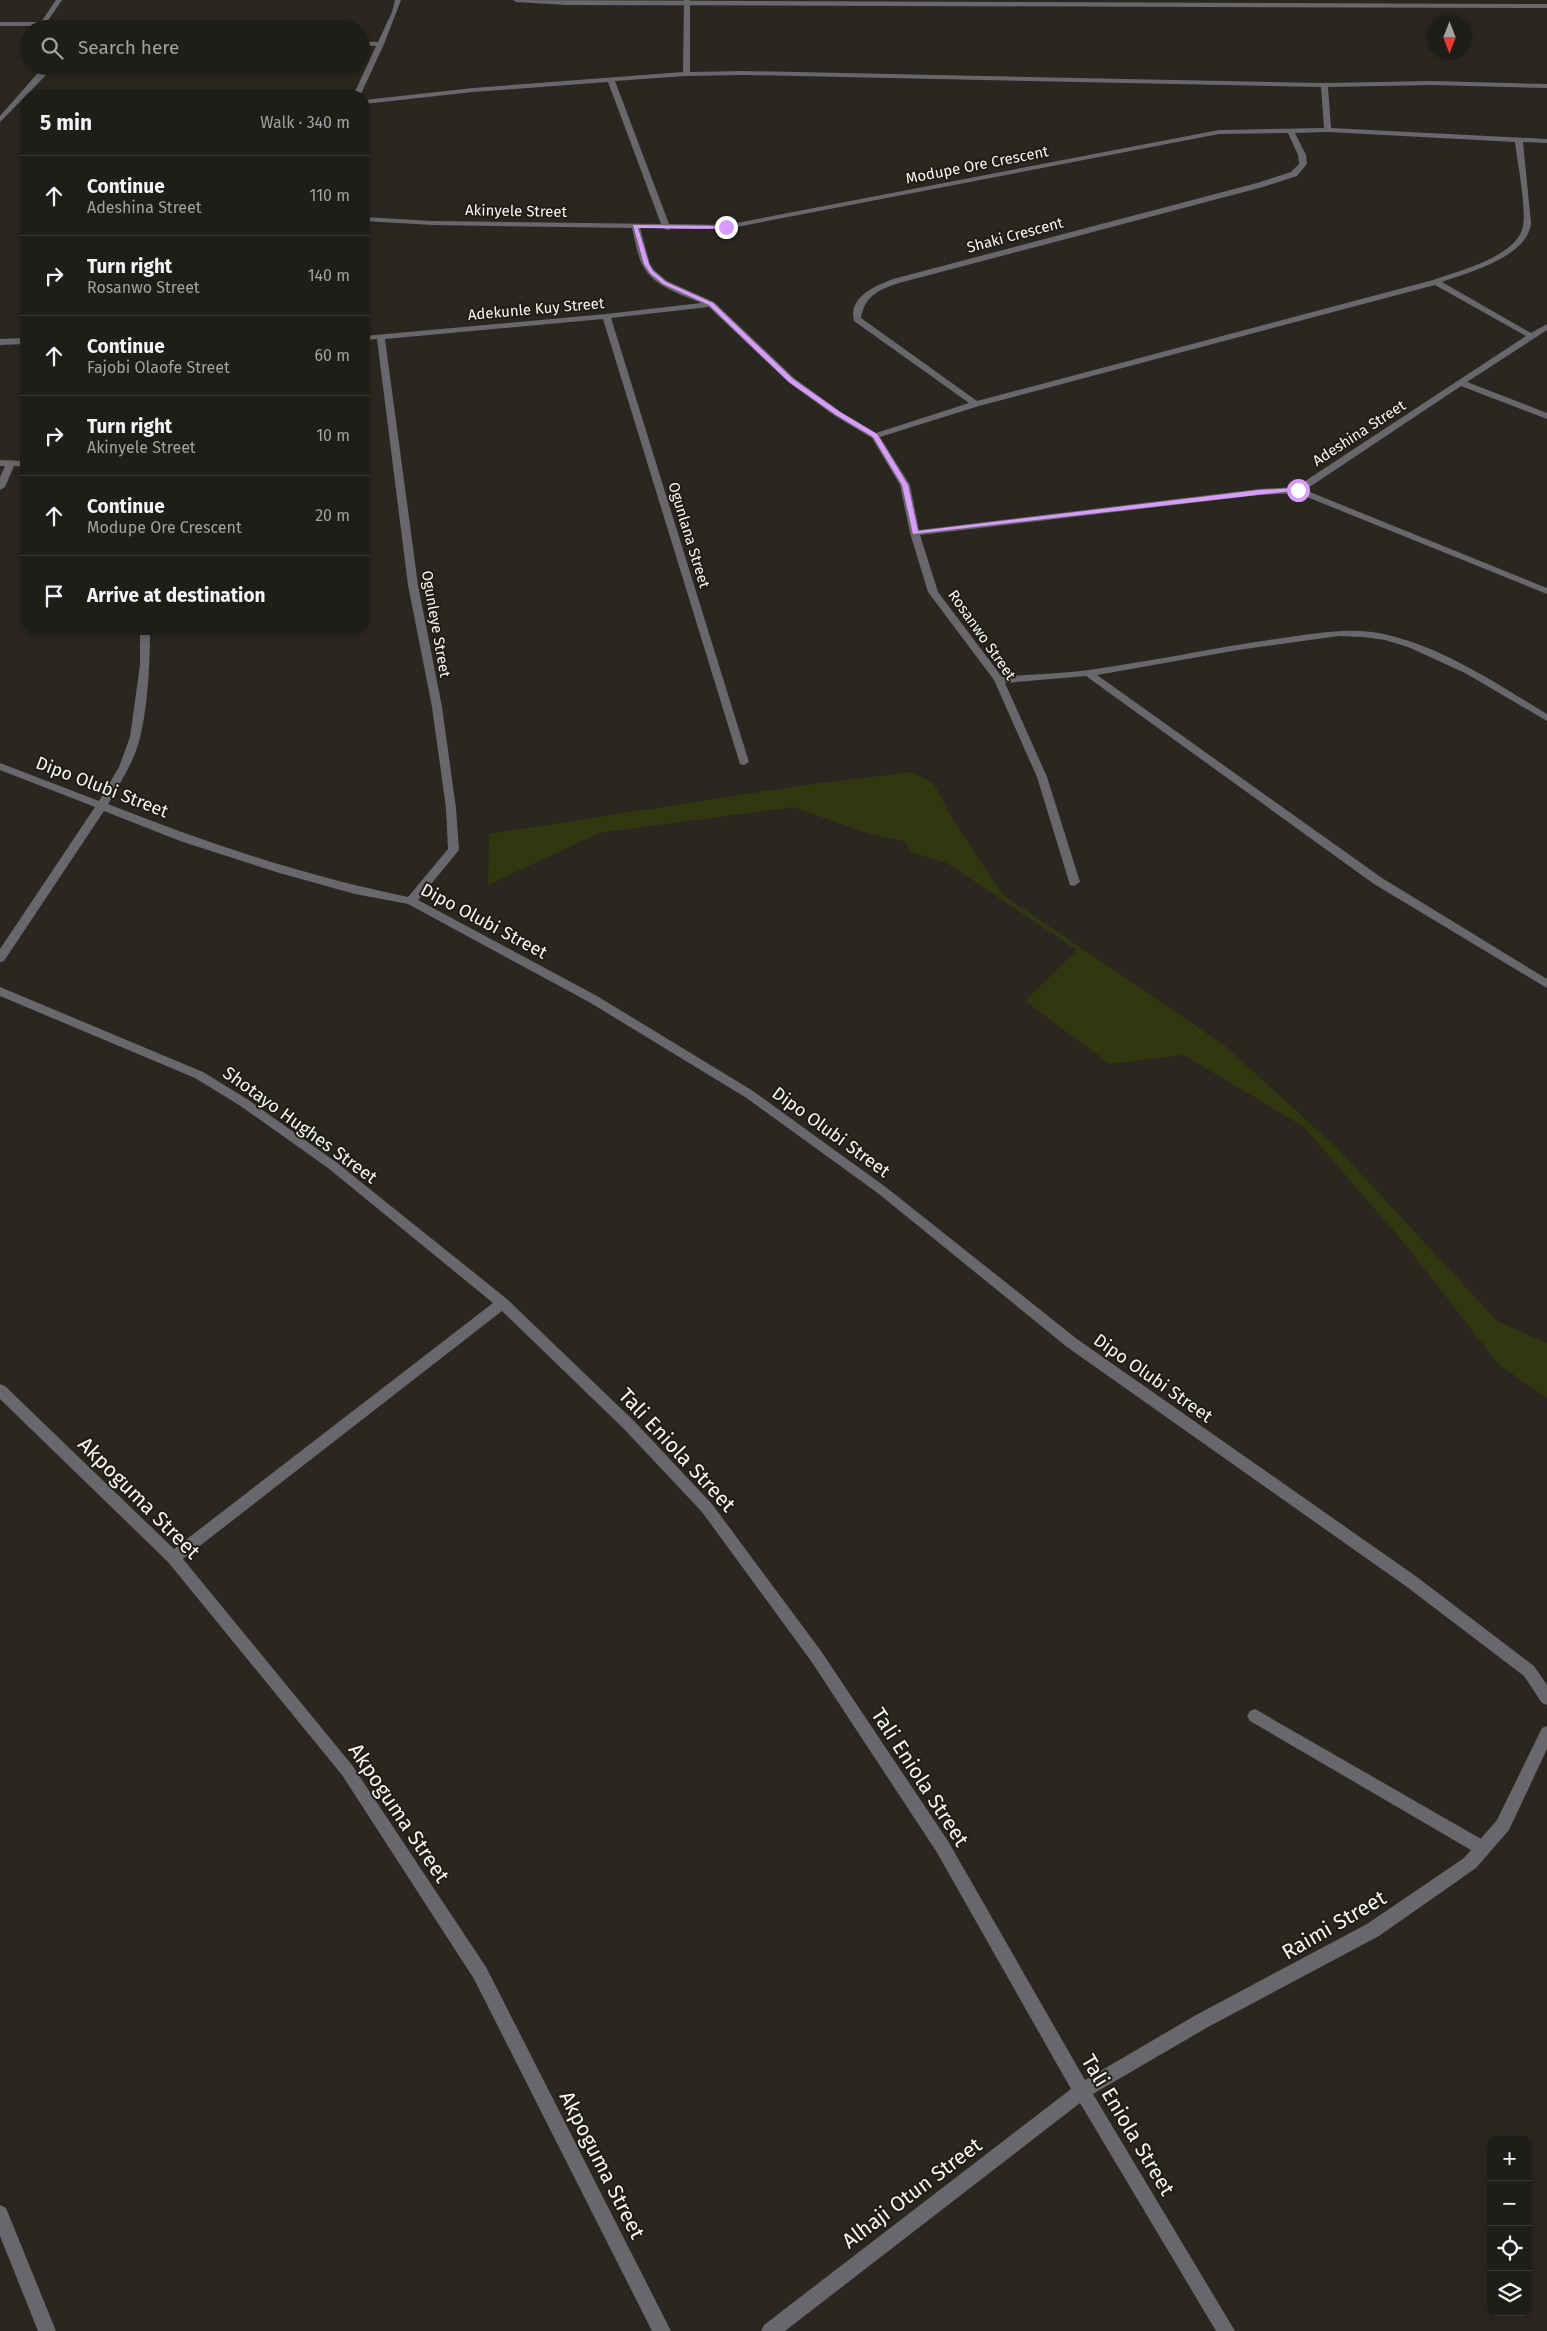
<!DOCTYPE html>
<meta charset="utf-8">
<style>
:root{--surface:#1f1d17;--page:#272620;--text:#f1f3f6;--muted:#a1a2a1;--line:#3c3b36}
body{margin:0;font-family:"Fira Sans",sans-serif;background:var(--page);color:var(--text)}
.controls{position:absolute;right:15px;bottom:15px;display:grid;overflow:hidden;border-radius:10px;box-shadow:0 2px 8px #0003}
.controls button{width:45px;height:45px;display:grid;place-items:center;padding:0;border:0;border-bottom:1px solid var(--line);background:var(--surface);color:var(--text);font:25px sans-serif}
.compass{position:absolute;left:1427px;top:15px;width:45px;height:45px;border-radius:50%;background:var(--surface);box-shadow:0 2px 8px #0003;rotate:180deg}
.stop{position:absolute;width:15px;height:15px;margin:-11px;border:4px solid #d79bf9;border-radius:50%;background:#fff}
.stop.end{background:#d79bf9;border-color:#fff;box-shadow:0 1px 5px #0008}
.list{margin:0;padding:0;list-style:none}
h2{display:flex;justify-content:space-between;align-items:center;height:65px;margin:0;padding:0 20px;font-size:21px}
h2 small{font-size:16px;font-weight:400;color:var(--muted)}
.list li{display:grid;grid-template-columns:32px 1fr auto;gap:15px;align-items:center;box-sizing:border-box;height:80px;padding:0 20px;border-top:1px solid var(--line)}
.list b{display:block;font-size:19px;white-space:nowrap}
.list p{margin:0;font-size:16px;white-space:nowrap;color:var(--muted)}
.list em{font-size:16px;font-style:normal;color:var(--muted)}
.icon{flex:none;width:28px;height:28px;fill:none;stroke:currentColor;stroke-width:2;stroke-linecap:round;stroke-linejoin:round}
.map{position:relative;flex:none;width:1547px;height:2331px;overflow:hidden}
.search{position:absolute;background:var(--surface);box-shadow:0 2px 8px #0003;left:20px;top:20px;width:350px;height:55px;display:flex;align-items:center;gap:12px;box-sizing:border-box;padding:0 18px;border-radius:28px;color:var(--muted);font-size:19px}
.panel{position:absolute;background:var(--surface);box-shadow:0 2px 8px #0003;left:20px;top:90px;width:350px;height:545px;border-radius:20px}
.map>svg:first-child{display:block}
.green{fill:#323710}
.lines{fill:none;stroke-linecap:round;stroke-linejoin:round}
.service{fill:#69676b;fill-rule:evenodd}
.minor{fill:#69676b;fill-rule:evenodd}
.tertiary{fill:#69676b;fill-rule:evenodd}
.route{fill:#d79bf9}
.labels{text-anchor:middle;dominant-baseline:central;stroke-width:4;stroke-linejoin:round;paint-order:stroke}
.far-street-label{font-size:15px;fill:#f6f5f0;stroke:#1f1d16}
.street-label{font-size:18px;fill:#f6f5f0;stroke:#1f1d16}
.near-street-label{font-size:21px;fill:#f6f5f0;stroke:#1f1d16}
</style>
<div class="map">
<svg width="1547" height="2331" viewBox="0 0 1547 2331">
<rect width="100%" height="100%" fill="#29271f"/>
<path class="green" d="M912,772L934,784L952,818L1003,895L1224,1045L1338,1149L1497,1321L1547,1343V1398L1499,1365L1405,1244L1304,1127L1184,1055L1110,1064L1025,1001L1077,950L947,863L911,852L905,841L870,834L793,807L599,833L488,885L489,834L797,786Z"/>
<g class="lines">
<path class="service" d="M1255,1709L1488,1843L1490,1848L1488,1853L1482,1856L1476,1853L1250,1721L1247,1716L1250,1711Z"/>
<path class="minor" d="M56,0H62L47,22L106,29L45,26L44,29H38L39,26H0V22H41Z
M395,0H401L384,44L360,96H353L376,46L361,45V41L378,42L392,12Z
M684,0H690V72L744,71L1324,83L1431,81L1547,84V88L1431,85L1328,87L1331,128L1547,139V143L1523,142L1531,223C1528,257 1469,272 1442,282L1531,333L1547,324V330L1467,382L1547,413V419L1461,386L1305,490L1547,588V594L1297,493L1259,495L920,535L938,592L1002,677C1031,674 1060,674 1089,670C1154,661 1218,647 1283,638C1318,633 1353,626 1388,635C1446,649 1497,684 1547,714V721L1465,673L1408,647L1385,640L1363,637L1339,636L1238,650L1097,675L1382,878L1547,979V988L1374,884L1086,676L1005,683L1047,777L1080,882L1074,886L1070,885L1037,777L994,680L928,592L910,533L900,485L872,438L835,416L788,382L709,307L611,318L749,762L744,765L740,764L603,319L385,339L418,585L442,707L456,808L459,850L418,900L597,996L753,1091L887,1188L1077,1339L1417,1577L1534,1666L1547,1685V1705L1542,1703L1524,1676L1407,1587L1067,1347L879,1194L745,1097L589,1002L408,904L355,894L276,872L180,841L104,811L4,961L0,962V949L95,807L0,770V763L99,801L119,767L130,737L140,665V629H150C150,662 148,706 140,738C134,762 120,783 108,804C206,843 305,876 408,897L448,849L446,808L432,707L408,585L377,339L364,340V336L606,314L701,303C681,294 654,287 643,266C637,255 635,240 632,228L432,225L364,221V217L432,221L661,224L608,82L473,92L364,104V100L473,88L683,72ZM744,75L1321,87L1324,128L1219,130L726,225L669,224L615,81L686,76ZM1328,132L1515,142C1517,160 1528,215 1522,230C1512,258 1458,271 1433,280L977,401L861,318C865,295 879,290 899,283L1263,187L1297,176L1307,164L1306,155L1295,133ZM1288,133L1298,155L1299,164L1291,172L1257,183L893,279C875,286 848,297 854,321L969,403L876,433L841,412L794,378L714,302L667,281L654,270L650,264L640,228H663L667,230L671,229H726L1219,134ZM1435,285L1526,336L1296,487L1259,489L919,530L910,485L880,437L979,406Z
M44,66H52V69L0,122V116Z
M26,338V344L0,345V339Z
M0,460L26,461V467L14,466L5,487L0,490V477L5,466H0Z
M0,987L203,1072L247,1099L336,1162L507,1299L634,1421L712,1504L821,1651L948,1841L1085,2080L1196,2015L1367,1924L1464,1858L1497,1820L1542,1728L1547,1726V1749L1509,1830L1476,1868L1379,1936L1208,2027L1093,2094L1235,2331H1216L1080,2103L785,2331H761L764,2325L1071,2089L936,1851L811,1661L702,1512L624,1429L502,1311L183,1559L352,1765L486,1967L671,2331H652L474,1979L342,1775L168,1562L0,1399V1384L5,1386L174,1549L493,1303L328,1168L239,1105L195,1078L0,996Z
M0,2205L6,2208L56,2331H38L0,2236Z"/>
<path class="tertiary" d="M513,0L1547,4V8L567,5L516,2Z"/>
</g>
<path class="route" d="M633,225L728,226L726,229L638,228L649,264L653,271L666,282L713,303L793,379L840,412L877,434L908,485L918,531L1259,490L1298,488L1301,490L913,534L902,485L873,437L836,415L789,382L709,305L663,284L650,273L644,264Z"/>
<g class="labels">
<g class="far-street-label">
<text transform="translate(977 165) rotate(-11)">Modupe Ore Crescent</text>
<text transform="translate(516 211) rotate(1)">Akinyele Street</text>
<text transform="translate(1015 235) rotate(-15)">Shaki Crescent</text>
<text transform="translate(536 309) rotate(-5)">Adekunle Kuy Street</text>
<text transform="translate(1359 433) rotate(-33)">Adeshina Street</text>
<text transform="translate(689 535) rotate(73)">Ogunlana Street</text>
<text transform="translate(436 624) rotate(80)">Ogunleye Street</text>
<text transform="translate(982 635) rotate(55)">Rosanwo Street</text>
</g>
<g class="street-label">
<text transform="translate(102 787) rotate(21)">Dipo Olubi Street</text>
<text transform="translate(484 921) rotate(28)">Dipo Olubi Street</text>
<text transform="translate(300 1125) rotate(36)">Shotayo Hughes Street</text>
<text transform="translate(831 1132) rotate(36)">Dipo Olubi Street</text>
<text transform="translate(1153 1378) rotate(35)">Dipo Olubi Street</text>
</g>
<g class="near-street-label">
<text transform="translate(677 1450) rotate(47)">Tali Eniola Street</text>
<text transform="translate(139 1498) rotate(45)">Akpoguma Street</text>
<text transform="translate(920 1777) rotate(57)">Tali Eniola Street</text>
<text transform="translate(399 1813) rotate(56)">Akpoguma Street</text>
<text transform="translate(1334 1925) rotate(-30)">Raimi Street</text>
<text transform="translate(1128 2125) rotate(59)">Tali Eniola Street</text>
<text transform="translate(602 2165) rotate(63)">Akpoguma Street</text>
<text transform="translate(912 2193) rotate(-37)">Alhaji Otun Street</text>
</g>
</g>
</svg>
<div class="controls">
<button>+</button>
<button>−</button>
<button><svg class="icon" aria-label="locate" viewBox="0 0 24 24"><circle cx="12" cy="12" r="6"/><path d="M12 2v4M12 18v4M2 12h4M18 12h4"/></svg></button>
<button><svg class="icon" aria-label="layers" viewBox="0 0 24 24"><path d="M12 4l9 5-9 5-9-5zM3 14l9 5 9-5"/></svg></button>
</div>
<svg class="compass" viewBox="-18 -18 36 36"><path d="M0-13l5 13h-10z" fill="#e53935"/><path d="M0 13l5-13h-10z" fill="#a1a2a1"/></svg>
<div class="stop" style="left:1298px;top:490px"></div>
<div class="stop end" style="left:726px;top:227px"></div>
<div class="search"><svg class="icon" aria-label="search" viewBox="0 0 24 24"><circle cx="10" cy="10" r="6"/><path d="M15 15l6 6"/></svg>Search here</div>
<section class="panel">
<h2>5 min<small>Walk · 340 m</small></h2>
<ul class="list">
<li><svg class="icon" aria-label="ahead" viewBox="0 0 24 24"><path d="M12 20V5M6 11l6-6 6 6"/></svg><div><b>Continue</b><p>Adeshina Street</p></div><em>110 m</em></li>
<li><svg class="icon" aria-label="right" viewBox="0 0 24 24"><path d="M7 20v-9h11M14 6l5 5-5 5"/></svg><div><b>Turn right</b><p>Rosanwo Street</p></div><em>140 m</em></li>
<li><svg class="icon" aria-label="ahead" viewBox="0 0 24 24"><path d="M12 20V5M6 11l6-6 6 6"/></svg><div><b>Continue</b><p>Fajobi Olaofe Street</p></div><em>60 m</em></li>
<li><svg class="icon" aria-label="right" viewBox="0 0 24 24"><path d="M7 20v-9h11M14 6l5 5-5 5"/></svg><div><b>Turn right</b><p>Akinyele Street</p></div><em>10 m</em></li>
<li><svg class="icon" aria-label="ahead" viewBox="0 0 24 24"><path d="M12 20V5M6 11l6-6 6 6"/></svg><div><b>Continue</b><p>Modupe Ore Crescent</p></div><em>20 m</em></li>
<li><svg class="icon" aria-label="arrive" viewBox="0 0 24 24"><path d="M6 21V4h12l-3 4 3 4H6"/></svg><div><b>Arrive at destination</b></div></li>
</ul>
</section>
</div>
